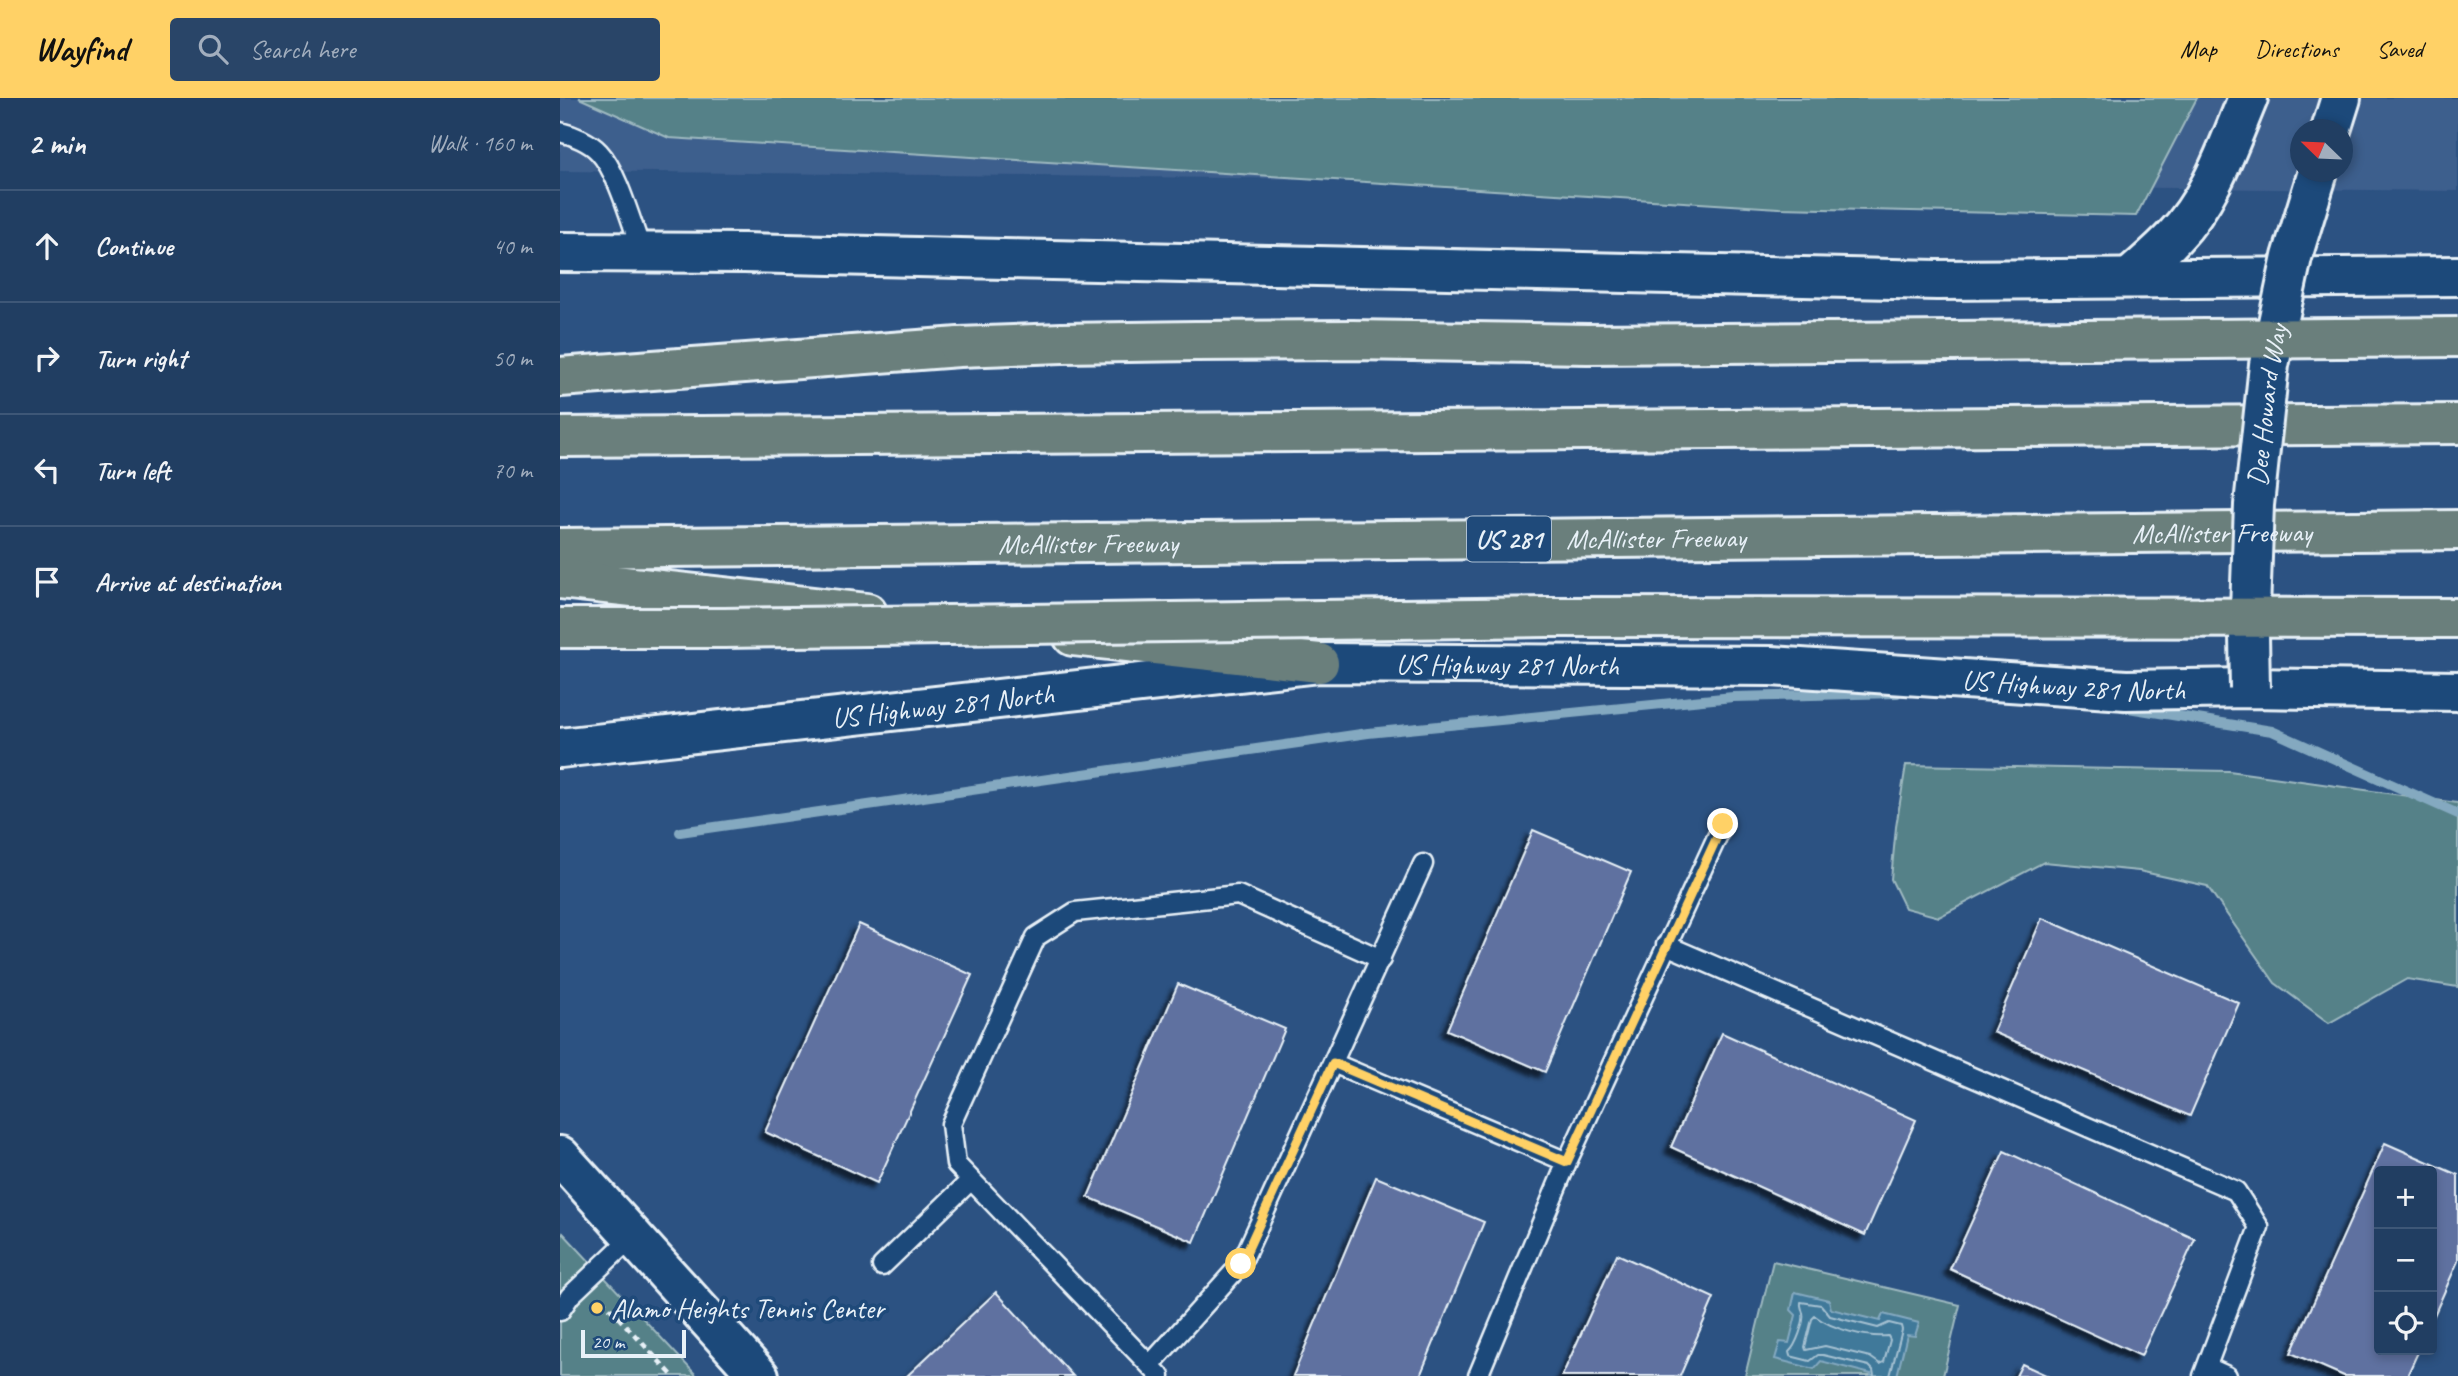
<!DOCTYPE html>
<meta charset="utf-8">
<style>
:root{--surface:#213e62;--page:#294568;--text:#f1f3f6;--muted:#a2aebe;--line:#3e5777;--accent:#ffd166}
body{margin:0;font-family:Caveat,sans-serif;background:var(--page);color:var(--text)}
.controls{position:absolute;right:21px;bottom:21px;display:grid;overflow:hidden;border-radius:7px;box-shadow:0 4px 10px #0003}
.controls button{width:63px;height:63px;display:grid;place-items:center;padding:0;border:0;border-bottom:2px solid var(--line);background:var(--surface);color:var(--text);font:35px sans-serif}
.compass{position:absolute;left:1730px;top:21px;width:63px;height:63px;border-radius:50%;background:var(--surface);box-shadow:0 4px 10px #0003;rotate:293deg}
.scale{position:absolute;left:21px;bottom:18px;width:105px;box-sizing:border-box;padding-left:7px;border:4px solid #e8f1f8;border-top:0;font-size:19px;line-height:24px;white-space:nowrap;color:#e8f1f8;-webkit-text-stroke:5px #1f4a7a;paint-order:stroke}
.stop{position:absolute;width:21px;height:21px;margin:-16px;border:5px solid #ffd166;border-radius:50%;background:#fff}
.stop.end{background:#ffd166;border-color:#fff;box-shadow:0 2px 7px #0008}
.list{margin:0;padding:0;list-style:none}
h2{display:flex;justify-content:space-between;align-items:center;height:91px;margin:0;padding:0 28px;font-size:30px}
h2 small{font-size:23px;font-weight:400;color:var(--muted)}
.list li{display:grid;grid-template-columns:46px 1fr auto;gap:21px;align-items:center;box-sizing:border-box;height:112px;padding:0 28px;border-top:2px solid var(--line)}
.list b{display:block;font-size:26px;white-space:nowrap}
.list em{font-size:23px;font-style:normal;color:var(--muted)}
.icon{flex:none;width:38px;height:38px;fill:none;stroke:currentColor;stroke-width:2;stroke-linecap:round;stroke-linejoin:round}
.map{position:relative;flex:none;width:1898px;height:1278px;overflow:hidden}
header{display:flex;align-items:center;gap:42px;box-sizing:border-box;height:98px;padding:0 35px;background:var(--accent);color:#111}
header strong{font-size:33px}
nav{display:flex;gap:38px;margin-inline-start:auto;font-size:24px}
.search{width:490px;height:63px;background:var(--page);display:flex;align-items:center;gap:18px;box-sizing:border-box;padding:0 24px;border-radius:7px;color:var(--muted);font-size:26px}
main{display:flex}
aside{flex:1;background:var(--surface)}
.map>svg:first-child{display:block}
.built{fill:#3e5e8d;fill-rule:evenodd}
.green{fill:#558188;stroke:#9eb9c0;stroke-width:2}
.water{fill:#41799a;stroke:#84a9c0;stroke-width:2}
.lines{fill:none;stroke-linecap:round;stroke-linejoin:round}
.shore{stroke:#a5c1d2;stroke-width:2}
.stream{stroke:#84a9c0;stroke-width:10}
.building{fill:#5f71a0;stroke:#e8f1f8;stroke-width:2;filter:url(#shadow)}
.service-casing{stroke:#e8f1f8;stroke-width:23}
.tertiary-casing{stroke:#e8f1f8;stroke-width:44}
.secondary-casing{stroke:#e8f1f8;stroke-width:44}
.motorway-casing{stroke:#e8f1f8;stroke-width:44}
.path{stroke:#e8f1f8;stroke-width:4.5;stroke-dasharray:7 5;stroke-linecap:butt}
.service{stroke:#1f4a7a;stroke-width:18}
.tertiary{stroke:#1f4a7a;stroke-width:38}
.secondary{stroke:#1f4a7a;stroke-width:38}
.motorway{stroke:#6a7f7c;stroke-width:38}
.secondary-bridge-casing{stroke:#e8f1f8;stroke-width:44;stroke-linecap:butt}
.motorway-bridge-casing{stroke:#e8f1f8;stroke-width:44;stroke-linecap:butt}
.secondary-bridge{stroke:#1f4a7a;stroke-width:38}
.motorway-bridge{stroke:#6a7f7c;stroke-width:38}
.route{stroke:#ffd166;stroke-width:9}
.poi-dot{fill:#ffd166;stroke:#1f4a7a;stroke-width:2.5}
.labels{text-anchor:middle;dominant-baseline:central;stroke-width:7;stroke-linejoin:round;paint-order:stroke}
.shield{fill:#1f4a7a;stroke:#acbfd2;stroke-width:2}
.shield-label{font-size:26px;font-weight:bold;fill:#e8f1f8}
.street-label{font-size:28px;fill:#e8f1f8;stroke:#1f4a7a}
.poi-label{font-size:28px;fill:#e8f1f8;stroke:#1f4a7a;text-anchor:start}
</style>
<header>
<strong>Wayfind</strong>
<div class="search"><svg class="icon" aria-label="search" viewBox="0 0 24 24"><circle cx="10" cy="10" r="6"/><path d="M15 15l6 6"/></svg>Search here</div>
<nav><a>Map</a><a>Directions</a><a>Saved</a></nav>
</header>
<main>
<aside>
<h2>2 min<small>Walk · 160 m</small></h2>
<ul class="list">
<li><svg class="icon" aria-label="ahead" viewBox="0 0 24 24"><path d="M12 20V5M6 11l6-6 6 6"/></svg><div><b>Continue</b></div><em>40 m</em></li>
<li><svg class="icon" aria-label="right" viewBox="0 0 24 24"><path d="M7 20v-9h11M14 6l5 5-5 5"/></svg><div><b>Turn right</b></div><em>50 m</em></li>
<li><svg class="icon" aria-label="left" viewBox="0 0 24 24"><path d="M17 20v-9H6M10 6l-5 5 5 5"/></svg><div><b>Turn left</b></div><em>70 m</em></li>
<li><svg class="icon" aria-label="arrive" viewBox="0 0 24 24"><path d="M6 21V4h12l-3 4 3 4H6"/></svg><div><b>Arrive at destination</b></div></li>
</ul>
</aside>
<div class="map">
<svg width="1898" height="1278" viewBox="0 0 1898 1278">
<defs>
<filter id="shadow"><feDropShadow dx="-6" dy="6" stdDeviation="2" flood-color="#0009"/></filter>
</defs>
<rect width="100%" height="100%" fill="#2c5282"/>
<filter id="ink" filterUnits="userSpaceOnUse"><feTurbulence type="fractalNoise" baseFrequency=".0143" numOctaves="2"/><feDisplacementMap in="SourceGraphic" scale="14" xChannelSelector="R" yChannelSelector="G"/><feConvolveMatrix kernelMatrix="1 2 1 2 8 2 1 2 1" color-interpolation-filters="sRGB"/></filter>
<g filter="url(#ink)">
<path class="built" d="M0,0H1898V93L0,73ZM1741,32H1783V74H1741Z"/>
<path class="green" d="M19,0H1637L1576,118L1219,110L109,40Z
M1346,667L1669,673L1898,705V889L1847,881L1769,925L1715,885L1647,788L1579,773L1484,764L1379,819L1345,810L1331,781L1336,729Z
M3,1135L137,1278H0V1142Z
M1213,1163L1400,1207L1383,1278H1185Z"/>
<path class="water" d="M1235,1194L1269,1202L1271,1211L1320,1223L1323,1216L1359,1225L1355,1238L1347,1237L1337,1278H1311V1276L1261,1263L1254,1271L1215,1261L1220,1244L1229,1245L1236,1217L1231,1212Z"/>
<g class="lines">
<path class="shore" d="M1255,1218C1272,1231 1306,1240 1328,1238L1330,1242L1324,1264L1320,1266L1310,1259L1265,1248L1246,1252L1245,1249L1252,1221Z
M1314,1278L1313,1272L1309,1268L1263,1257H1258L1250,1263L1230,1258L1229,1254C1236,1248 1245,1224 1243,1215C1242,1211 1240,1208 1241,1204L1261,1207L1270,1218L1318,1230L1329,1225L1341,1228L1342,1232L1330,1278"/>
<path class="stream" d="M1562,609L1712,633L1898,716
M120,734L808,635L1173,599L1337,595"/>
</g>
<path class="building" d="M973,732L1071,774L985,974L887,932Z
M1482,820L1679,905L1630,1018L1433,934Z
M299,826L412,877L317,1085L205,1034Z
M618,886L725,931L634,1144L528,1099Z
M1162,935L1356,1022L1305,1137L1111,1049Z
M1825,1045L1898,1077V1163L1872,1222V1073H1819V1252H1859L1847,1278H1784L1731,1255Z
M1444,1053L1635,1141L1581,1258L1390,1171Z
M816,1079L924,1124L860,1278H733Z
M1057,1156L1154,1200L1120,1278H1002Z
M436,1194L513,1278H347Z
M1462,1266L1488,1278H1456Z"/>
<g class="lines">
<g class="service-casing">
<path id="service" d="M0,34C13,37 30,44 39,54C58,74 72,128 83,156
M1106,847L1676,1093L1699,1129L1643,1278
M773,965L1007,1064
M322,1168L411,1082
M0,1213L10,1198L73,1138
M590,1267L681,1166L863,766
M1647,1269L1667,1278
M600,1278L396,1066L391,1026L476,839L515,814L678,797L821,861
M918,1278L1007,1064L1163,726"/>
</g>
<g class="tertiary-casing">
<path id="tertiary" d="M0,1058L199,1278"/>
</g>
<g class="secondary-casing">
<g id="secondary">
<path d="M1771,32L1781,0"/>
<path d="M0,154L184,155L1377,182L1898,178"/>
<path d="M1570,180C1584,167 1600,154 1614,139C1651,101 1668,48 1688,0"/>
<path id="s1" d="M0,650L759,565L1211,568L1566,592L1690,590L1898,593"/>
</g>
</g>
<g class="motorway-casing">
<g id="motorway">
<path d="M0,279L399,249"/>
<path d="M0,339L1898,326"/>
<path id="s2" d="M0,450L1898,432"/>
<path d="M0,481L307,515"/>
<path d="M513,538L759,565"/>
</g>
</g>
<path class="path" d="M41,1201L113,1278"/>
<use href="#service" class="service"/>
<use href="#tertiary" class="tertiary"/>
<use href="#secondary" class="secondary"/>
<use href="#motorway" class="motorway"/>
<g class="secondary-bridge-casing">
<g id="secondary-bridge">
<path id="s3" d="M1690,590L1689,537L1694,407L1709,267L1732,159L1758,74"/>
</g>
</g>
<g class="motorway-bridge-casing">
<path id="motorway-bridge" d="M399,249L502,245L635,243L792,242L1027,246L1898,239
M0,530H164L986,519L1898,520"/>
</g>
<use href="#secondary-bridge" class="secondary-bridge"/>
<use href="#motorway-bridge" class="motorway-bridge"/>
</g>
</g>
<g class="lines" filter="url(#ink)">
<path class="route" d="M681,1166L773,965L1007,1064L1163,726"/>
</g>
<circle class="poi-dot" cx="37" cy="1210" r="7"/>
<g class="labels">
<rect class="shield" x="907" y="418.5" width="84" height="45" rx="5"/>
<g class="shield-label">
<text x="949" y="441">US 281</text>
</g>
<g class="street-label">
<text stroke="none"><textPath href="#s3" startOffset="284">Dee Howard Way</textPath></text>
<text stroke="none"><textPath href="#s2" startOffset="1662">McAllister Freeway</textPath></text>
<text stroke="none"><textPath href="#s2" startOffset="1096">McAllister Freeway</textPath></text>
<text stroke="none"><textPath href="#s2" startOffset="528">McAllister Freeway</textPath></text>
<text stroke="none"><textPath href="#s1" startOffset="952">US Highway 281 North</textPath></text>
<text stroke="none"><textPath href="#s1" startOffset="1519">US Highway 281 North</textPath></text>
<text stroke="none"><textPath href="#s1" startOffset="385">US Highway 281 North</textPath></text>
</g>
<g class="poi-label">
<text x="51" y="1210">Alamo Heights Tennis Center</text>
</g>
</g>
</svg>
<div class="controls">
<button>+</button>
<button>−</button>
<button><svg class="icon" aria-label="locate" viewBox="0 0 24 24"><circle cx="12" cy="12" r="6"/><path d="M12 2v4M12 18v4M2 12h4M18 12h4"/></svg></button>
</div>
<svg class="compass" viewBox="-18 -18 36 36"><path d="M0-13l5 13h-10z" fill="#e53935"/><path d="M0 13l5-13h-10z" fill="#a2aebe"/></svg>
<div class="scale">20 m</div>
<div class="stop" style="left:681px;top:1166px"></div>
<div class="stop end" style="left:1163px;top:726px"></div>
</div>
</main>
